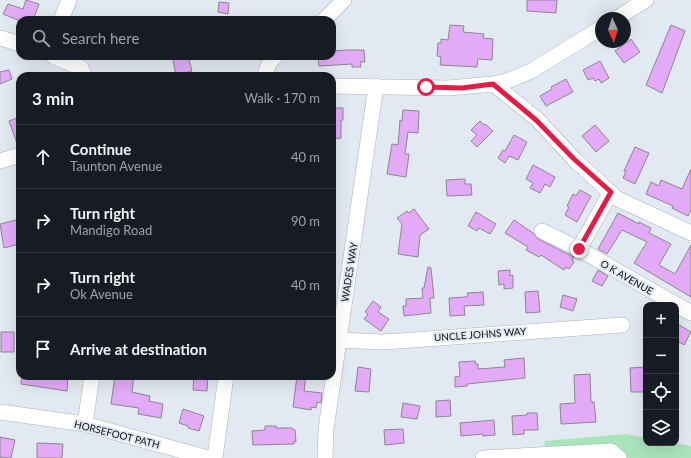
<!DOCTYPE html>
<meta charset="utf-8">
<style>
:root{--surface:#171b24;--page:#20242c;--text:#f1f3f6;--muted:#9ea1a6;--line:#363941}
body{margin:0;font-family:Lato,sans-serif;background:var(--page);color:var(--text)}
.controls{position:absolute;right:12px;bottom:12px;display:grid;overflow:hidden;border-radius:8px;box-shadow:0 4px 16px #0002}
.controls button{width:36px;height:36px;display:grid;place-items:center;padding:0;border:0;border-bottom:1px solid var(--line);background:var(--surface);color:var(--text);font:20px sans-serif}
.compass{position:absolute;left:595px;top:12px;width:36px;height:36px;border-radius:50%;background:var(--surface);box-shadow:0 4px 16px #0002;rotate:176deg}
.stop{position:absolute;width:12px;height:12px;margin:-9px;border:3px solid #e11d48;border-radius:50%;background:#fff}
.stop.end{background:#e11d48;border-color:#fff;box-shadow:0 1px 4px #0008}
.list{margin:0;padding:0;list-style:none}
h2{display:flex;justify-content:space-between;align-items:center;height:52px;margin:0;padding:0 16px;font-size:17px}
h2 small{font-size:13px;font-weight:400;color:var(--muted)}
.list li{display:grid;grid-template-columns:26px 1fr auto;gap:12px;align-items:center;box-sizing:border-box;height:64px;padding:0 16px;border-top:1px solid var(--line)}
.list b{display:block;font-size:15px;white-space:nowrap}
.list p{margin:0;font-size:13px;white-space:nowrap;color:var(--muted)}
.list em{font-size:13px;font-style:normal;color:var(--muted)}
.icon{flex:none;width:22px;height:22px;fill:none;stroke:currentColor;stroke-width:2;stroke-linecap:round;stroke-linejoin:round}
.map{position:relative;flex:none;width:691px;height:458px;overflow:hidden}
.search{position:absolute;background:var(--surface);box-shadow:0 4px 16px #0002;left:16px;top:16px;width:320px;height:44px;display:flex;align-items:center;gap:10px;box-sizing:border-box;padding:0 14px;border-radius:12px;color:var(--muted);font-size:15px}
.panel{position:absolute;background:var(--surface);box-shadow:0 4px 16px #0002;left:16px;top:72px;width:320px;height:308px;border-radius:12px}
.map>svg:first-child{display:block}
.green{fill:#aae4bb}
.building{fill:#e3aaf8;stroke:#8c868e}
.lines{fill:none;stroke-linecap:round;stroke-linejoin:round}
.minor-casing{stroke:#acb1ba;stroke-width:16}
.minor{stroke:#fff;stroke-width:15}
.route{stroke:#e11d48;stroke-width:5}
.labels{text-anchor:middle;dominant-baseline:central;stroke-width:4;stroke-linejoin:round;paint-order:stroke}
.street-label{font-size:10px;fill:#0e1013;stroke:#e3e9f2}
</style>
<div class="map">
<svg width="691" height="458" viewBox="0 0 691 458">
<rect width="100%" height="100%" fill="#e3e9f2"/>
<path class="green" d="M626,434L646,438V443H676L691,446V458H548L544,441Z"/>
<path class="building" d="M26,0L39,4L33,20L24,17L23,20L20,21L3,14L8,4L23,9Z
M527,0H557L556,13L527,11Z
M219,2L229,3L228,14L218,12Z
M450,25L464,26L463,32L484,34L483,38L493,39L492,60L478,59L477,67L440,65L441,57L437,56L438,43H441V39L448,40Z
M671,25L685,31L662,93L646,85Z
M631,39L640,52L624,63L615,51Z
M346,50H364L365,62H360L361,67H352V64L319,66L318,56H332V51Z
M172,56H188L192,71L176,75Z
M600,61L609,78L601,83L599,79L595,81L593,78L588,80L583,70Z
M9,70L12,79L0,84V72Z
M566,79L573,92L546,106L540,96L552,89L551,87Z
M332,108H343V120H341V138L332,139Z
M403,110L419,111L418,133L408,132L405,154H409L406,177L387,174L392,144L398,145L400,120L402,121Z
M20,117V146H18L9,121Z
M480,121L484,125L485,124L493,131L477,147L471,141L477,135L471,130Z
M595,125L609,141L596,152L582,136Z
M514,135L527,142L518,160L509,156L505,163L498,158L503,150L505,151Z
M635,147L649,153L635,184L623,178L626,171H624Z
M533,165L555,177L550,187L545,184L540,193L530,188L533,183L526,179Z
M691,169V210L688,216L672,208L673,206L646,194L651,182L659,186L661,180L682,189Z
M465,179V184H471L472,195L447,196L446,180Z
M580,190L591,196L577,222L565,215L569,207L567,206L573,194L576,196Z
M414,209L429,229L420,235L418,257L398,254L402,224L397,218L407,211L409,213Z
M476,212L496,224L490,234L479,228L477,231L468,226Z
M618,213L639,224V222L651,228L649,233L671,244L659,265L675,274L691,245V297L634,263L647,242L622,230L607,254L598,249Z
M20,219V234H17L19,244L4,248L0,224Z
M514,220L533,233L538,239L574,257L572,260L574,262L569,269L566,267L564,270L541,255L539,257L526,250L528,247L505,233Z
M428,267L431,268L434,298H430L431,313L404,316L403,306H406V299L423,298L422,288H424Z
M510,270V276L513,275V288L504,289V284L499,285L498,271Z
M598,270L608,276L602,286L592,281Z
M538,291L540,312L526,313L525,292Z
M483,292L484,305L464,306L465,315L450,316L449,298L465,297L468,296L467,293Z
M563,295L577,299L573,311L560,307Z
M373,301L381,307L378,312L389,319L381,331L364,319L368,314L365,312Z
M676,323L691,332L684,345L676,340Z
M1,332H14V352H1Z
M524,358L525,378L467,384V386L455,387V377L460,376L459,362L475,361L476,364H478V369L505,367L504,360Z
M358,367L371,369L369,392L355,391Z
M646,367V392H631L630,368Z
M590,374L591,402H594L596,422L561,424L560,404L575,403L574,375Z
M22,376H68L67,391L21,384Z
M115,376H134L132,392L150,396L149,401L163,404L161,418L138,414L139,408L111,404Z
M194,376H208L207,391L193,390Z
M297,376H306L304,391L322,393L321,403L317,402L316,408L311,407V410L293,407Z
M450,400L451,416L436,417V401Z
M403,403L420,406L417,419L401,417Z
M183,409L204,416L199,431L188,428V426L179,423Z
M527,413H537L538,430H524V434L513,435L512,416L527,415Z
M494,420L495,435L483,436V434L461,436L460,423Z
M265,426H276V428H292L295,430L296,442L294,441V444L253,445L252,431L265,430Z
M403,429L404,443L385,445L384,430Z
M0,437L15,440L11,458L0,457Z
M37,443L63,444L62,458H37Z"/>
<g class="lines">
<g class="minor-casing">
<path id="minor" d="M617,18L646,0
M61,20L69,0
M324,20L344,0
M0,38L20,44
M53,56L81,68L84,76
M265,76C266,69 270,60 276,56
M493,84L537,119L574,159L616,198L691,233
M332,86L448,88L493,84L507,81L531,71L601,28
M0,161L20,155
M542,231L579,249L691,313
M579,249L611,192
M339,340L381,342L399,341L622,325
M0,412L85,424L208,458
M85,424L92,376
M215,458L226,376
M325,458L326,429L376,86
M483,458L611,451L619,458"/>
</g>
<use href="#minor" class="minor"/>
</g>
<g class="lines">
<path class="route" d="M426,87L462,88L493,84L536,120L574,159L611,192L579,249"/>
</g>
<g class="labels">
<g class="street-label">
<text transform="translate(349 272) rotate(-81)">WADES WAY</text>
<text transform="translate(627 277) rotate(30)">O K AVENUE</text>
<text transform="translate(480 334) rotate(-4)">UNCLE JOHNS WAY</text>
<text transform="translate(117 434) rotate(14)">HORSEFOOT PATH</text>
</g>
</g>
</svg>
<div class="controls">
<button>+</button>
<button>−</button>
<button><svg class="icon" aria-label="locate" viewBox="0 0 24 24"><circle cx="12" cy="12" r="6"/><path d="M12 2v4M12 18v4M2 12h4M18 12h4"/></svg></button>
<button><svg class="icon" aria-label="layers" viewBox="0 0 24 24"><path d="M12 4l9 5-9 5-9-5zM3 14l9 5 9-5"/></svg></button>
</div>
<svg class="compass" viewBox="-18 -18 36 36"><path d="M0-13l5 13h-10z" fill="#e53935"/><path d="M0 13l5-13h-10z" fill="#9ea1a6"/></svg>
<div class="stop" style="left:426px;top:87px"></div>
<div class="stop end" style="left:579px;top:249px"></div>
<div class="search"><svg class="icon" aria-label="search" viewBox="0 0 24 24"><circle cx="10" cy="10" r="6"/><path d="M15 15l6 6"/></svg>Search here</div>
<section class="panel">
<h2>3 min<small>Walk · 170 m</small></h2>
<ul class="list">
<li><svg class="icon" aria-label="ahead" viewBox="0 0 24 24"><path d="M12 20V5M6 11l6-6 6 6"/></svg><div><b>Continue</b><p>Taunton Avenue</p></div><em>40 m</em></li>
<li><svg class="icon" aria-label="right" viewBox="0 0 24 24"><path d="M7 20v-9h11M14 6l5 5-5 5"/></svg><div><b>Turn right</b><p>Mandigo Road</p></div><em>90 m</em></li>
<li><svg class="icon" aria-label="right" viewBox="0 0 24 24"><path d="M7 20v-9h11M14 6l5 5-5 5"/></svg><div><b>Turn right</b><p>Ok Avenue</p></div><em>40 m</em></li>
<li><svg class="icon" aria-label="arrive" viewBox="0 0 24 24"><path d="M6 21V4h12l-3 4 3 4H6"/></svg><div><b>Arrive at destination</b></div></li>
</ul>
</section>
</div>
